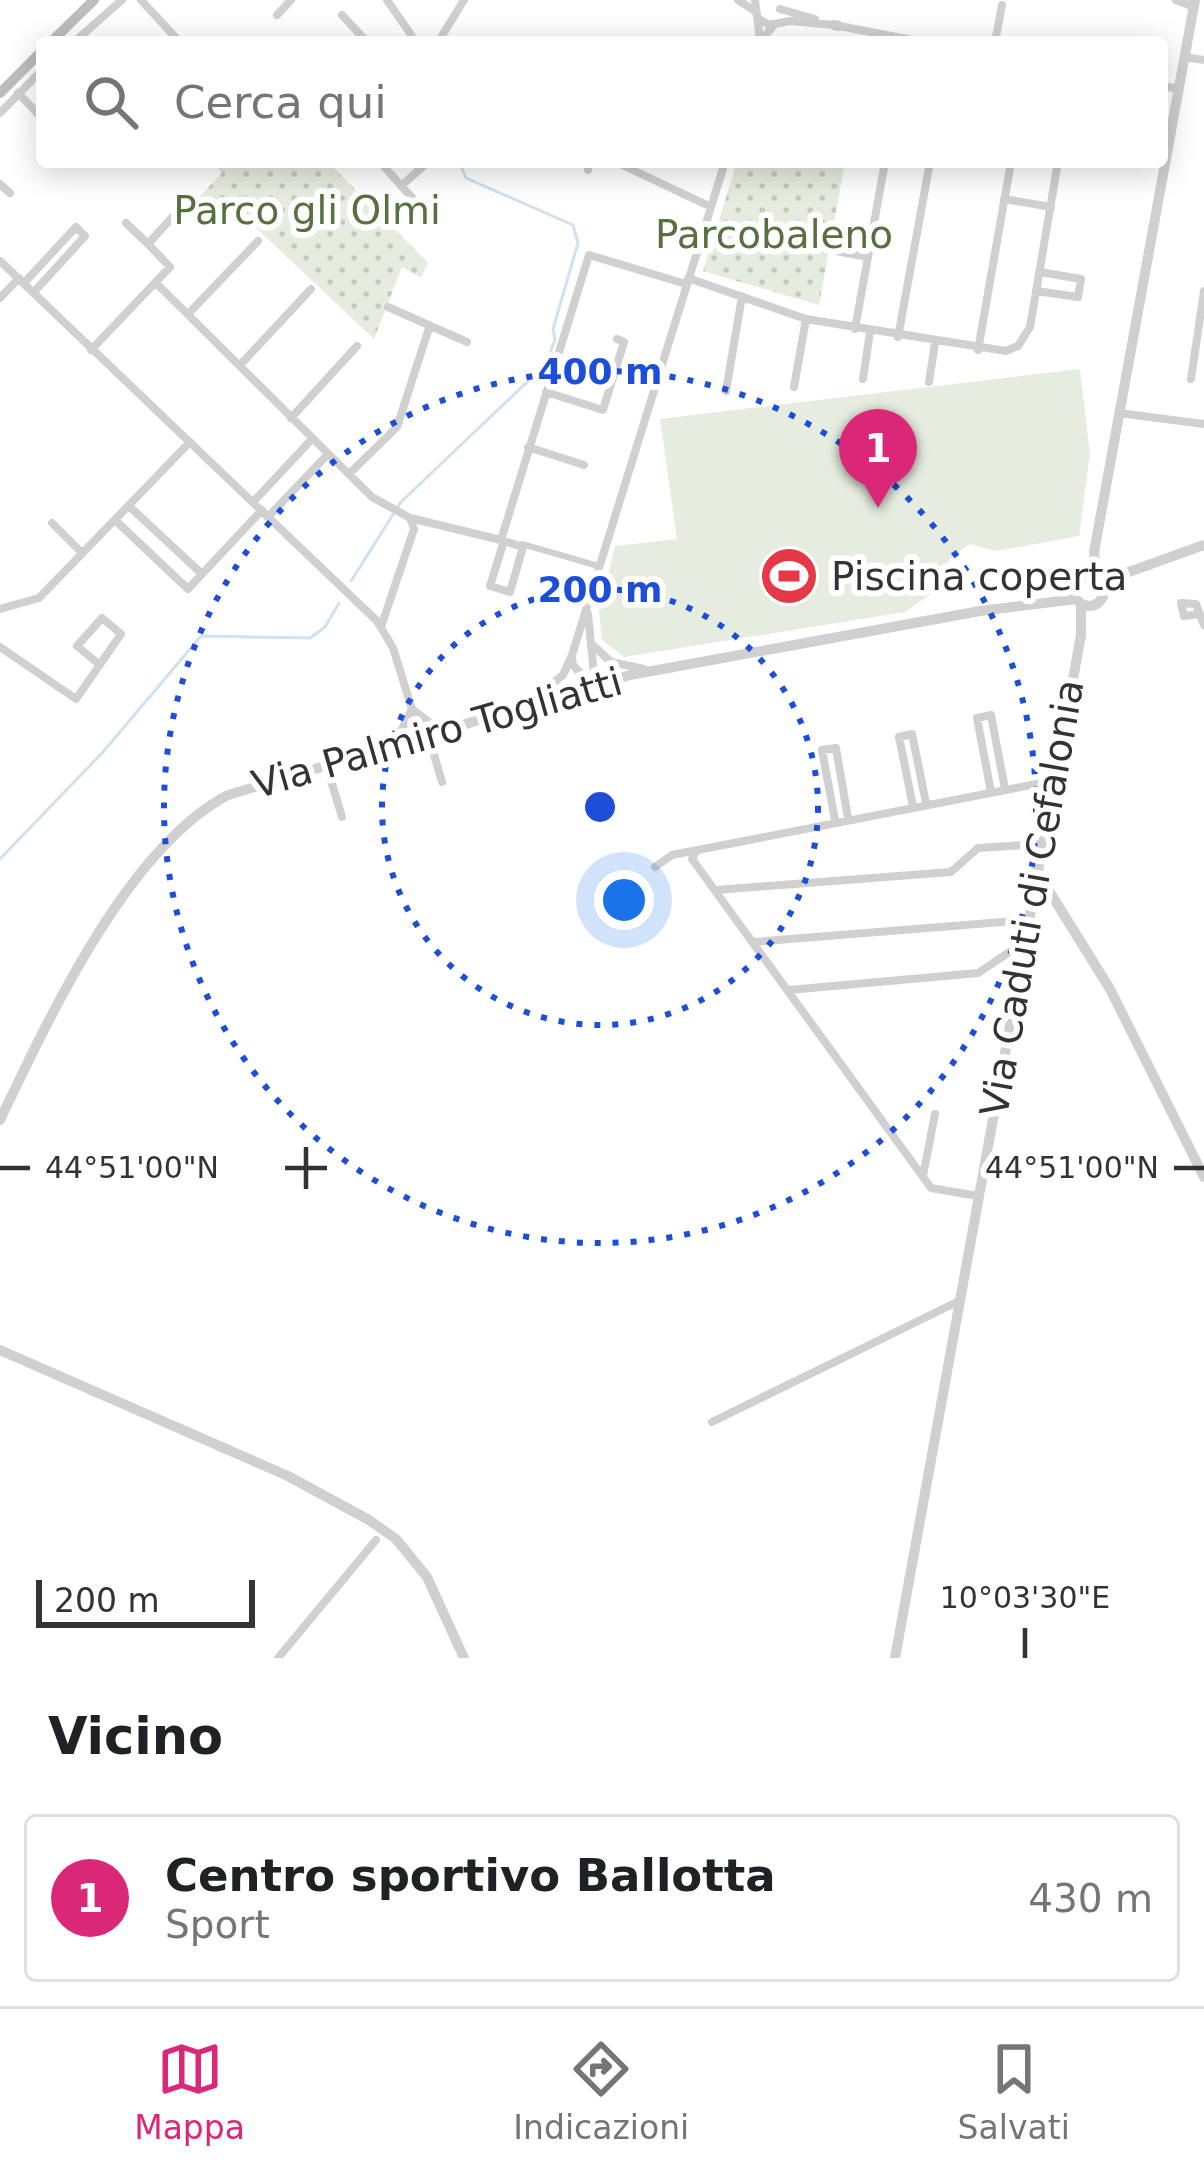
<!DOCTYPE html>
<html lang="it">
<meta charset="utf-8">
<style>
:root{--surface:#fff;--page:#f6f6f6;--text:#202124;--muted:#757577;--line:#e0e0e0;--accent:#db2777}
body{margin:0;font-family:"DejaVu Sans",sans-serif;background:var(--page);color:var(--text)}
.scale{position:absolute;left:36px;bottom:30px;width:219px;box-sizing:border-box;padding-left:12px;border:6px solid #333;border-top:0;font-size:33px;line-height:42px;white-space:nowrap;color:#333;-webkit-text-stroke:9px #fff;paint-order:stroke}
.you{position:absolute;left:624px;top:900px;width:42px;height:42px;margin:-30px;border:9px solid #fff;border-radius:50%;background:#1a73e8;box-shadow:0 0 0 18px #1a73e833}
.badge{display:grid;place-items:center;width:78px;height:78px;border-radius:50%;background:var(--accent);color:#fff;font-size:39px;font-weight:700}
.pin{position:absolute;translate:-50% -99px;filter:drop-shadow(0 3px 6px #0008)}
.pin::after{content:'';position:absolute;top:63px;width:42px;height:36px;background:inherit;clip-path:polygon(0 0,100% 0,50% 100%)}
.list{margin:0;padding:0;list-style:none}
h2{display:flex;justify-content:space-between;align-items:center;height:156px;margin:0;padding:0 48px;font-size:51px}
h2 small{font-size:39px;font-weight:400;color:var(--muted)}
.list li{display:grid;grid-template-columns:78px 1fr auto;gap:36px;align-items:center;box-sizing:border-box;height:168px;margin:0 24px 24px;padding:0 24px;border:3px solid var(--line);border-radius:12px}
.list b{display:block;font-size:45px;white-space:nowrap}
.list p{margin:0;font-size:39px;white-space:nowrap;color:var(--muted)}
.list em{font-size:39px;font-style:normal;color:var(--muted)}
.icon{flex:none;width:66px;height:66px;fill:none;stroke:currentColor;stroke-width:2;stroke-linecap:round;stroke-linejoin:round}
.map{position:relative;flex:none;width:1204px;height:1658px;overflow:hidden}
.search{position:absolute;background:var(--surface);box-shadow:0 6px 30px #0003;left:36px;right:36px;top:36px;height:132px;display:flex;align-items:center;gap:30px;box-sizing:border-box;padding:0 42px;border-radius:12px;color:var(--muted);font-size:45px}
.sheet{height:348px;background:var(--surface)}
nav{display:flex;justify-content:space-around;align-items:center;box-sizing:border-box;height:168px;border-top:3px solid var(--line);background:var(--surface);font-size:33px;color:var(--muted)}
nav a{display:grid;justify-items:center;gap:6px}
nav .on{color:var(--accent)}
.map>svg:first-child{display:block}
.park{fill:url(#park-dots)}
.pitch{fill:#e6ecdf}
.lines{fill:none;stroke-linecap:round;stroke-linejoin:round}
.stream{stroke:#cfe2ee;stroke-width:3}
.pedestrian{stroke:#d0d0d0;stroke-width:6}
.minor{stroke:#d0d0d0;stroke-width:8}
.tertiary{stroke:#d0d0d0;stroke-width:10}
.secondary{stroke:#bdbdbd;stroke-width:10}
.ticks{fill:none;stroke:#333;stroke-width:4.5}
.ring{fill:none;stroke:#1d4ed8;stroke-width:6;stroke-dasharray:6 12}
.labels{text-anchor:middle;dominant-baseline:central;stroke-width:12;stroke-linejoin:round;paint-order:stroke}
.park-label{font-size:39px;fill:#56703f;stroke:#fff}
.poi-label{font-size:39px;fill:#333;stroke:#fff;text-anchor:start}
.street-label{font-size:39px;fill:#333;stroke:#fff}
.ticks-label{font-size:30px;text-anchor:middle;fill:#333;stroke:#fff;stroke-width:12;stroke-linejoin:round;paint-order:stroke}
.centre{fill:#1d4ed8;stroke:#fff;stroke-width:6}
.ring-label{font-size:36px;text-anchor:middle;font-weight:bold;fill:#1d4ed8;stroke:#fff;stroke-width:12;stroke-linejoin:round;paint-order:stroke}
</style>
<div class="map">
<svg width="1204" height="1658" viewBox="0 0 1204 1658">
<defs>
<pattern id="park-dots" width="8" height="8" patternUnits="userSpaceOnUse" patternTransform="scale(3)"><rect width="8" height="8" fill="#e6ecdf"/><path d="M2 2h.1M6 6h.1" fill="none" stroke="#c6cbc0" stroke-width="1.8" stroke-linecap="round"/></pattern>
</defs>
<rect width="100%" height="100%" fill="#fff"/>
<path class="park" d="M213,162H328L428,263L421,278L402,267L374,339L237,210L217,230L193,204L222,173Z
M737,162H845L819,305L703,271Z"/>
<path class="pitch" d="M1080,369L1090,454L1079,536L996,551L970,544L949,559L945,584L905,612L624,657L602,640L599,612L615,546L677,539L660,419Z"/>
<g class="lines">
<path class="stream" d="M351,581L401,502L545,365L555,340L553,329L578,243L573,225L466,178L459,162
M0,859L103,752L201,636L310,638L325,627L339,603"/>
<path class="pedestrian" d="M522,544L595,565"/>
<path class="minor" d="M141,0L177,39
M387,0L416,42
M738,0L753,10
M755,0L760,40
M1176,0L1194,7
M780,9L815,19
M277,15L291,0
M342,15L367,42
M759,19L769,25L790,21L834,25
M839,26L923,42
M74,42L122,0
M438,42L464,0
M760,42L774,25
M995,42L1002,5
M1184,57L1204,60
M1162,86L1179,89
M18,93L42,118
M0,113L42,70
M380,162L423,210
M616,162L711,207
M588,170L589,162
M0,184L10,193
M401,186L428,162
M1004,199L1051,207
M126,223L148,244
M838,233L871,239
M836,251L868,257
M0,261L377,621L393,648L412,709L396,741
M688,278L806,319L1006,351L1018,346L1030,327L1058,162
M24,283L76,227L85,236L34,292
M156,283L372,497L410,518
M1036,291L1078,297L1081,279L1040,272
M0,298L19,278
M388,307L467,342
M189,313L258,241
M855,329L885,162
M898,337L930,162
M91,350L170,267L148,244L187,201
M978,350L1011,162
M241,364L311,289
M863,379L870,332
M1191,379L1204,291
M929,382L935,343
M794,387L806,319
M726,391L742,296
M546,392L603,410L624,342L617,339
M1119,413L1204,424
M291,418L357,346
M528,447L584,465
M349,474L397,427L429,328
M254,501L312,439
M129,506L202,574
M269,516L328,454
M410,518L501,540L589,255L686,284
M116,521L188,589L262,510
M52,523L82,553
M501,540L523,547L510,592L490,586L504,541
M0,609L39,598L190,442
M588,614L595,684
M1200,614L1184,616L1181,603L1196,604L1204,625
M381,627L414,529L410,518
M0,647L76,699L121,634L102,618L77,646L100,665
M595,647L611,662L644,669
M572,657L573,665L591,685
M529,702L563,675L572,655L725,162
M413,710L430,723L449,726
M428,734L442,782
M326,764L342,817
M991,792L977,718L991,715L1005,789
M913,806L899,737L912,734L926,803
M835,820L822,750L836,748L848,818
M696,852L692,859L931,1188L978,1196
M655,867L672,855L1052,781
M716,890L951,872L978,848L1041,844
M754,942L1027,920
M789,990L978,973L1023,943
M923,1176L935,1114
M712,1422L959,1301
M278,1658L376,1540"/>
<path class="tertiary" d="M834,25L839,26
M1074 591a15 15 0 1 1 30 0a15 15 0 1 1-30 0Z
M1097,578L1094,552L1195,0
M1101,582L1204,545
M1036,870L1110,989L1204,1177
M0,1120C49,1018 127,848 228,795L630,675L980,611L1076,599
M0,1350L288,1476L369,1520L396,1539L427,1577L464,1658
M895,1658L1081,635V604"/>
<path class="secondary" d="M51,42L94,0
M0,93L42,51"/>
</g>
<path class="ticks" d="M306,1147V1189M0,1168H30M285,1168H327M1174,1168H1204M1025,1628V1658"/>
<g class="ring">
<circle cx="600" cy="807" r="218"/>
<circle cx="600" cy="807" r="436"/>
</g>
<defs>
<g id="stadium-disc" transform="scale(3)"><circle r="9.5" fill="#e63946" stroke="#fff"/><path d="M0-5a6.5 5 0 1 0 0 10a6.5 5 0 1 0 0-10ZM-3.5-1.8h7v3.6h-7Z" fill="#fff"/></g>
</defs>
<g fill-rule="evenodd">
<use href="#stadium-disc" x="789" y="576"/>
</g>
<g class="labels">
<g class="park-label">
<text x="307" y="210">Parco gli Olmi</text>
<text x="774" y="234">Parcobaleno</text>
</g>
<g class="poi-label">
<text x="831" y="576">Piscina coperta</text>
</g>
<g class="street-label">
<text transform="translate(437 733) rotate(-16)">Via Palmiro Togliatti</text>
<text transform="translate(1032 898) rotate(-80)">Via Caduti di Cefalonia</text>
</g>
</g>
<g class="ticks-label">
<text x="132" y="1178">44°51'00"N</text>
<text x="1072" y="1178">44°51'00"N</text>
<text x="1025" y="1608">10°03'30"E</text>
</g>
<circle cx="600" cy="807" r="18" class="centre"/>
<g class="ring-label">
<text x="600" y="384">400 m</text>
<text x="600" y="602">200 m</text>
</g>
</svg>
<div class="scale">200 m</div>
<div class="you"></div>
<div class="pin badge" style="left:878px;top:508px">1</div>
<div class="search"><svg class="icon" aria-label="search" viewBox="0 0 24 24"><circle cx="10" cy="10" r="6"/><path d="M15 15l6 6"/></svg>Cerca qui</div>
</div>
<section class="sheet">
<h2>Vicino<small></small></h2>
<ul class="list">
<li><span class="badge">1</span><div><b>Centro sportivo Ballotta</b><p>Sport</p></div><em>430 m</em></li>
</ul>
</section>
<nav>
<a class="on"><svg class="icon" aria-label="map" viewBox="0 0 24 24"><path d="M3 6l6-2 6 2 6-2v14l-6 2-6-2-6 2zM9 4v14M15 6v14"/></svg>Mappa</a>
<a><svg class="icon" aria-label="directions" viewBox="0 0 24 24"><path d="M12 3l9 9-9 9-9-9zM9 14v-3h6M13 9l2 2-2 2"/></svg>Indicazioni</a>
<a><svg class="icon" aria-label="saved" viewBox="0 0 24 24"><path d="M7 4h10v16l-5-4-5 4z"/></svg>Salvati</a>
</nav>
